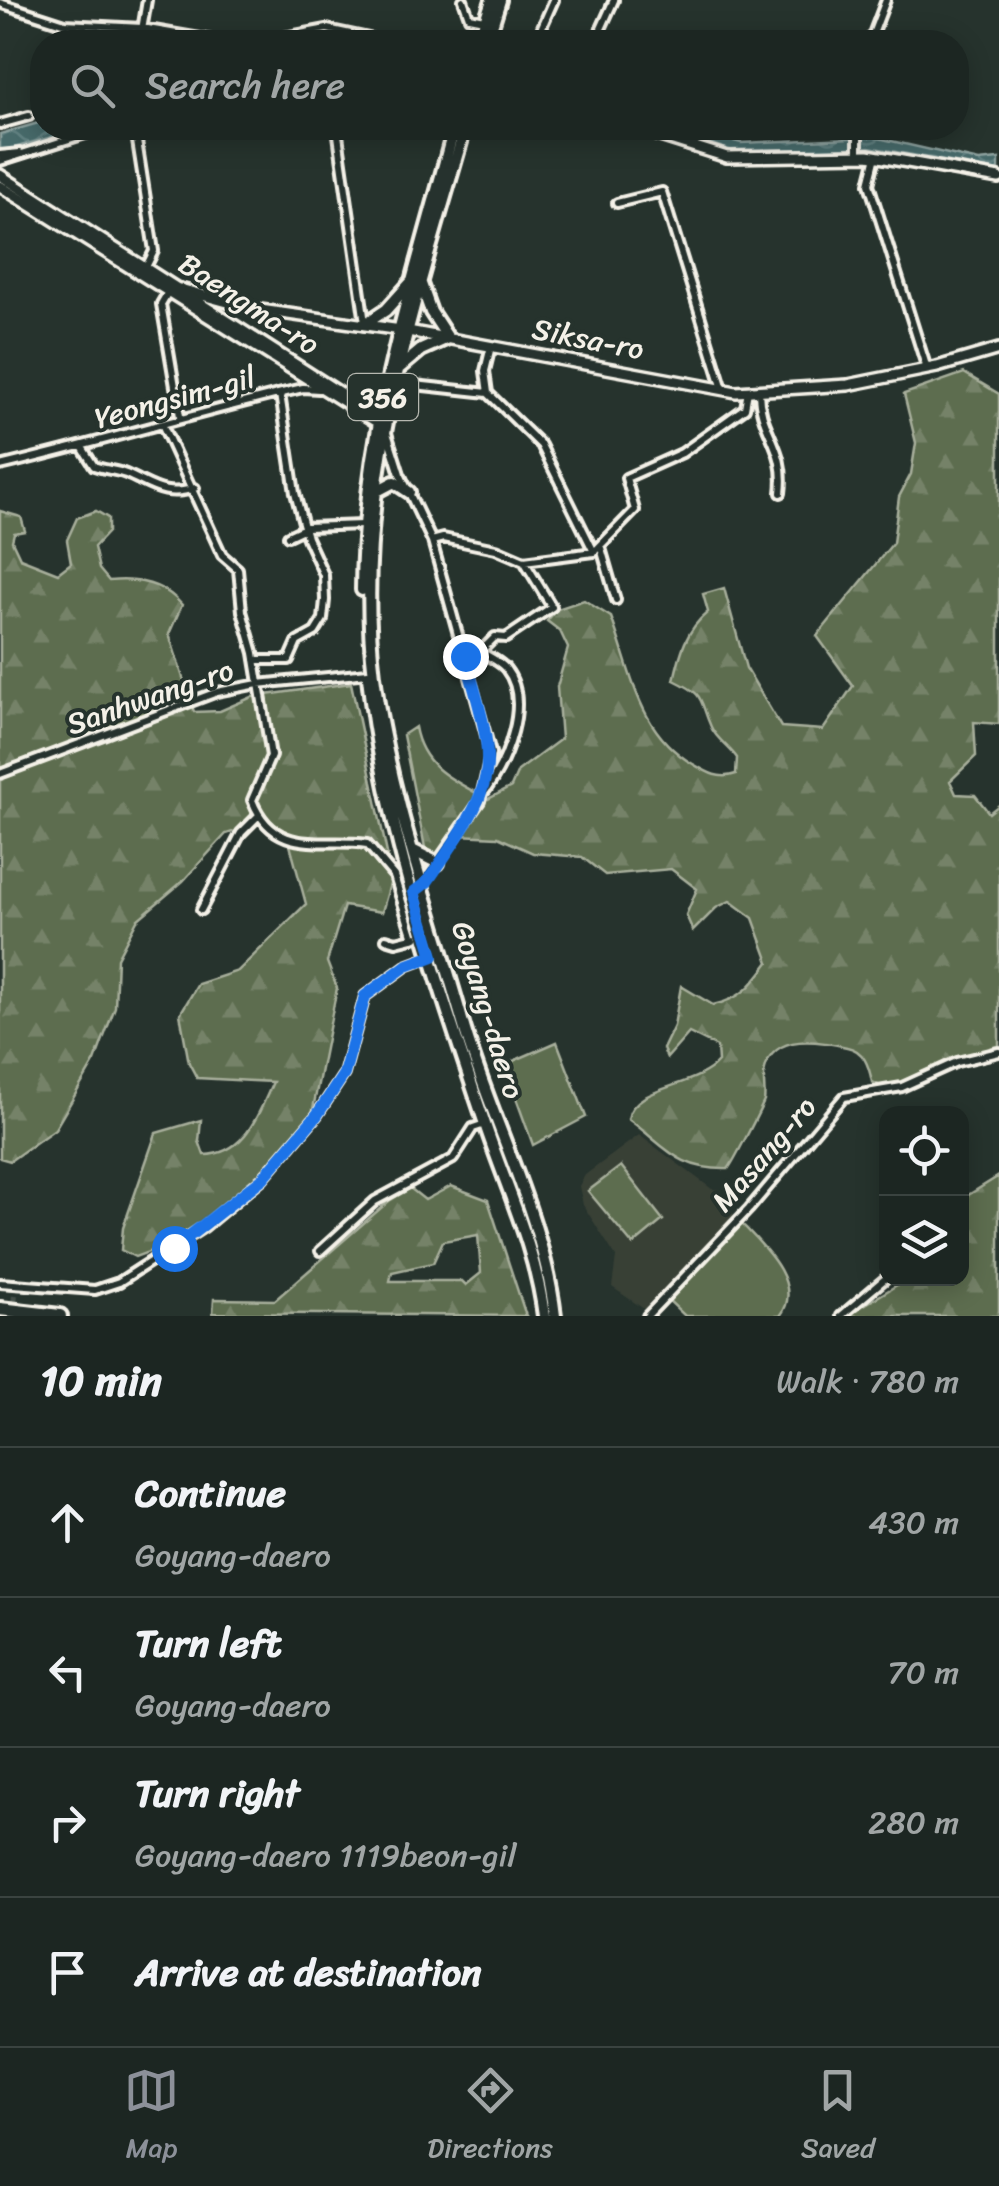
<!DOCTYPE html>
<meta charset="utf-8">
<style>
:root{--surface:#1c2622;--page:#29322f;--text:#f1f3f6;--muted:#a0a5a5;--line:#3a4340;--accent:#8c9099}
body{margin:0;font-family:Sriracha,sans-serif;background:var(--page);color:var(--text)}
.controls{position:absolute;right:30px;bottom:30px;display:grid;overflow:hidden;border-radius:20px;box-shadow:0 5px 25px #0003}
.controls button{width:90px;height:90px;display:grid;place-items:center;padding:0;border:0;border-bottom:2px solid var(--line);background:var(--surface);color:var(--text);font:50px sans-serif}
.stop{position:absolute;width:30px;height:30px;margin:-22px;border:8px solid #1a73e8;border-radius:50%;background:#fff}
.stop.end{background:#1a73e8;border-color:#fff;box-shadow:0 2px 10px #0008}
.list{margin:0;padding:0;list-style:none}
h2{display:flex;justify-content:space-between;align-items:center;height:130px;margin:0;padding:0 40px;font-size:42px}
h2 small{font-size:32px;font-weight:400;color:var(--muted)}
.list li{display:grid;grid-template-columns:65px 1fr auto;gap:30px;align-items:center;box-sizing:border-box;height:150px;padding:0 40px;border-top:2px solid var(--line)}
.list b{display:block;font-size:38px;white-space:nowrap}
.list p{margin:0;font-size:32px;white-space:nowrap;color:var(--muted)}
.list em{font-size:32px;font-style:normal;color:var(--muted)}
.icon{flex:none;width:55px;height:55px;fill:none;stroke:currentColor;stroke-width:2;stroke-linecap:round;stroke-linejoin:round}
.map{position:relative;flex:none;width:999px;height:1316px;overflow:hidden}
.search{position:absolute;background:var(--surface);box-shadow:0 5px 25px #0003;left:30px;right:30px;top:30px;height:110px;display:flex;align-items:center;gap:25px;box-sizing:border-box;padding:0 35px;border-radius:40px;color:var(--muted);font-size:38px}
.sheet{height:730px;background:var(--surface)}
nav{display:flex;justify-content:space-around;align-items:center;box-sizing:border-box;height:140px;border-top:2px solid var(--line);background:var(--surface);font-size:28px;color:var(--muted)}
nav a{display:grid;justify-items:center;gap:5px}
nav .on{color:var(--accent)}
.map>svg:first-child{display:block}
.built{fill:#384036}
.forest{fill:url(#forest-firs);stroke:#a8af9c;stroke-width:2.5;fill-rule:evenodd}
.pitch{fill:#5d6d4f;stroke:#a8af9c;stroke-width:2.5}
.water{fill:url(#water-waves);stroke:#8ca09d;stroke-width:2.5}
.lines{fill:none;stroke-linecap:round;stroke-linejoin:round}
.minor-tunnel{stroke:#455049;stroke-width:6;stroke-dasharray:6 3;stroke-linecap:butt}
.minor-casing{stroke:#f4f1e8;stroke-width:14}
.tertiary-casing{stroke:#f4f1e8;stroke-width:16}
.secondary-casing{stroke:#f4f1e8;stroke-width:16}
.primary-casing{stroke:#f4f1e8;stroke-width:18}
.motorway-casing{stroke:#f4f1e8;stroke-width:20}
.minor{stroke:#26332d;stroke-width:6}
.tertiary{stroke:#26332d;stroke-width:9}
.secondary{stroke:#26332d;stroke-width:9}
.primary{stroke:#26332d;stroke-width:10}
.motorway{stroke:#26332d;stroke-width:12}
.route{stroke:#1a73e8;stroke-width:12}
.labels{text-anchor:middle;dominant-baseline:central;stroke-width:8;stroke-linejoin:round;paint-order:stroke}
.shield{fill:#26332d;stroke:#b6b8b0;stroke-width:2.5}
.shield-label{font-size:28px;font-weight:bold;fill:#f4f1e8}
.street-label{font-size:30px;fill:#f4f1e8;stroke:#26332d}
</style>
<div class="map">
<svg width="999" height="1316" viewBox="0 0 999 1316">
<defs>
<pattern id="forest-firs" width="22" height="20" patternUnits="userSpaceOnUse" patternTransform="scale(2.5)"><rect width="22" height="20" fill="#5d6d4f"/><path d="M5 1l3.5 6h-7zM16 11l3.5 6h-7z" fill="#758268"/></pattern>
<pattern id="water-waves" width="16" height="10" patternUnits="userSpaceOnUse" patternTransform="scale(2.5)"><rect width="16" height="10" fill="#466a6b"/><path d="M0 5q4-4 8 0t8 0" fill="none" stroke="#618080"/></pattern>
</defs>
<rect width="100%" height="100%" fill="#26332d"/>
<filter id="ink" filterUnits="userSpaceOnUse"><feTurbulence type="fractalNoise" baseFrequency=".01" numOctaves="2"/><feDisplacementMap in="SourceGraphic" scale="20" xChannelSelector="R" yChannelSelector="G"/><feConvolveMatrix kernelMatrix="1 2 1 2 8 2 1 2 1" color-interpolation-filters="sRGB"/></filter>
<g filter="url(#ink)">
<path class="built" d="M639,1135L712,1189L721,1190L735,1218L644,1309L612,1287L616,1257L583,1205L579,1186L585,1175Z"/>
<path class="forest" d="M964,373L999,394V724L974,722L976,756L950,781L956,794L975,795L989,813L999,805V1045L885,1088L872,1082C869,1066 864,1050 847,1047C820,1041 774,1032 765,1069C762,1079 766,1091 764,1101C762,1106 733,1164 728,1169C676,1170 666,1146 628,1119C632,1086 696,1088 718,1062L717,1047L689,1033L667,1058L663,1049L674,1026L681,986L713,1005C742,999 752,985 769,962L753,918L730,901L716,908L693,931L686,915L697,889L671,869L605,875L582,857L533,853L498,837L458,835L440,856L426,853L403,735L415,727C422,768 454,781 488,799L511,787L518,771L561,739L557,687L568,648L560,631L547,621L557,609L584,600L611,617C632,673 638,732 693,764C708,773 719,780 736,774L737,758C730,747 716,739 711,727C698,698 707,696 674,680C680,653 686,630 708,612L703,594L724,588L746,668L781,727L823,730L853,686L817,636L893,543L899,497L911,474L916,443L904,394Z
M0,511L21,517L25,531L14,533L12,541L20,558L58,573L71,563L67,540L77,518L96,511L108,518V532L94,547L99,569L109,581C137,578 164,583 182,605L169,634L194,712L220,711L252,697L351,683L392,877L382,912L344,906L327,962L337,988L312,1114L258,1177L184,1239L135,1257L121,1250L123,1228L156,1133L201,1120L199,1141L204,1155C246,1154 258,1114 273,1082L197,1078L189,1063L180,1014L198,984L238,971L306,904L290,845L262,823L226,834L183,881L137,920L117,958L115,1007L95,1061L55,1129L10,1161L0,1158Z
M999,1176V1316H846L907,1279L962,1278V1199Z
M451,1186L488,1200L526,1316L213,1313L214,1299L275,1300L389,1201L410,1188L425,1200ZM478,1235L481,1273L466,1285L462,1281H390L392,1272L433,1263L443,1241Z"/>
<path class="pitch" d="M557,1042L586,1117L533,1145L504,1065Z
M621,1166L663,1220L633,1245L588,1191Z
M741,1223C762,1245 805,1284 780,1316H685L666,1298Z"/>
<path class="water" d="M42,122V128H83L0,152V134Z
M662,128H687L741,143L874,137L979,161L999,159V171L869,147L739,153Z"/>
<g class="lines">
<path class="minor-tunnel" d="M14,1310L15,1292"/>
<g class="minor-casing">
<path id="minor" d="M463,0L469,17L484,20
M554,0L542,27L547,37L563,42
M0,3L65,24L142,28L223,42
M120,38L141,28
M140,42L147,0
M258,42L327,29L388,42
M595,42L614,0
M870,42L886,0
M0,124L29,116
M135,128L154,251L146,267
M337,128L365,323
M858,128V155
M0,155L20,153
M876,156L869,184L927,369
M0,161L104,128
M617,203L662,192L723,389
M168,292L161,304L180,416
M491,346L485,371L488,393L541,445L594,552
M396,383L488,393
M759,391C759,432 787,446 781,493
M162,424L222,555L238,569L242,611L254,653L271,756L252,800C274,857 323,838 367,844L394,876L413,938
M387,433L400,474L432,541L491,753L480,801L420,887
M82,447L94,466C105,470 116,470 126,474C152,485 164,498 195,488
M0,466C102,442 200,412 303,388L319,389
M288,536L307,527L363,525
M432,541L443,538L496,549L524,561L594,552L635,510L626,478L682,453L745,408L748,391
M601,548L616,600
M463,649L472,648C482,653 499,660 506,669C532,702 506,762 486,790
M480,652L495,637L506,638L552,607L524,561
M255,660H289L297,642L315,632L323,619L325,600L324,575L307,538L295,493L280,394
M0,774L217,692L258,684L368,673
M201,910L241,833L258,816
M386,939L396,942L416,937
M320,1251L375,1201L453,1159L473,1128L485,1124
M0,1283L95,1290L119,1282L204,1227L263,1178L317,1115L344,1074L365,996L406,966L430,957
M647,1316L749,1209L844,1097L902,1087L957,1062L999,1052
M841,1316L886,1278"/>
</g>
<g class="tertiary-casing">
<path id="tertiary" d="M635,128L727,157L868,155L999,178
M180,289L253,309L408,331L736,392L848,385L937,367L999,349"/>
</g>
<g class="secondary-casing">
<path id="secondary" d="M0,175L382,420
M0,186L383,426"/>
</g>
<g class="primary-casing">
<path id="primary" d="M478,42L492,0
M487,42L500,0
M465,128C414,306 351,488 374,676C389,793 430,907 462,1020C490,1119 543,1213 555,1316
M365,324L386,310L412,281
M396,371L421,350L448,338L431,312L421,284
M377,491L394,482L409,492
M362,590C363,428 413,283 454,128
M368,677C385,829 437,983 486,1127C507,1189 536,1250 544,1316
M414,851L438,863"/>
</g>
<g class="motorway-casing">
<path id="motorway" d="M0,1309L60,1316"/>
</g>
<use href="#minor" class="minor"/>
<use href="#tertiary" class="tertiary"/>
<use href="#secondary" class="secondary"/>
<use href="#primary" class="primary"/>
<use href="#motorway" class="motorway"/>
</g>
</g>
<g class="lines" filter="url(#ink)">
<path class="route" d="M174,1248L263,1178L317,1115L344,1074L365,996L406,966L433,956L414,892L427,882C498,780 500,775 465,656"/>
</g>
<g class="labels">
<rect class="shield" x="348" y="374" width="70" height="46" rx="8"/>
<g class="shield-label">
<text x="383" y="397">356</text>
</g>
<g class="street-label">
<text transform="translate(249 304) rotate(33)">Baengma-ro</text>
<text transform="translate(588 339) rotate(11)">Siksa-ro</text>
<text transform="translate(175 398) rotate(-15)">Yeongsim-gil</text>
<text transform="translate(150 697) rotate(-19)">Sanhwang-ro</text>
<text transform="translate(488 1010) rotate(73)">Goyang-daero</text>
<text transform="translate(764 1154) rotate(-49)">Masang-ro</text>
</g>
</g>
</svg>
<div class="controls">
<button><svg class="icon" aria-label="locate" viewBox="0 0 24 24"><circle cx="12" cy="12" r="6"/><path d="M12 2v4M12 18v4M2 12h4M18 12h4"/></svg></button>
<button><svg class="icon" aria-label="layers" viewBox="0 0 24 24"><path d="M12 4l9 5-9 5-9-5zM3 14l9 5 9-5"/></svg></button>
</div>
<div class="stop" style="left:174px;top:1248px"></div>
<div class="stop end" style="left:465px;top:656px"></div>
<div class="search"><svg class="icon" aria-label="search" viewBox="0 0 24 24"><circle cx="10" cy="10" r="6"/><path d="M15 15l6 6"/></svg>Search here</div>
</div>
<section class="sheet">
<h2>10 min<small>Walk · 780 m</small></h2>
<ul class="list">
<li><svg class="icon" aria-label="ahead" viewBox="0 0 24 24"><path d="M12 20V5M6 11l6-6 6 6"/></svg><div><b>Continue</b><p>Goyang-daero</p></div><em>430 m</em></li>
<li><svg class="icon" aria-label="left" viewBox="0 0 24 24"><path d="M17 20v-9H6M10 6l-5 5 5 5"/></svg><div><b>Turn left</b><p>Goyang-daero</p></div><em>70 m</em></li>
<li><svg class="icon" aria-label="right" viewBox="0 0 24 24"><path d="M7 20v-9h11M14 6l5 5-5 5"/></svg><div><b>Turn right</b><p>Goyang-daero 1119beon-gil</p></div><em>280 m</em></li>
<li><svg class="icon" aria-label="arrive" viewBox="0 0 24 24"><path d="M6 21V4h12l-3 4 3 4H6"/></svg><div><b>Arrive at destination</b></div></li>
</ul>
</section>
<nav>
<a class="on"><svg class="icon" aria-label="map" viewBox="0 0 24 24"><path d="M3 6l6-2 6 2 6-2v14l-6 2-6-2-6 2zM9 4v14M15 6v14"/></svg>Map</a>
<a><svg class="icon" aria-label="directions" viewBox="0 0 24 24"><path d="M12 3l9 9-9 9-9-9zM9 14v-3h6M13 9l2 2-2 2"/></svg>Directions</a>
<a><svg class="icon" aria-label="saved" viewBox="0 0 24 24"><path d="M7 4h10v16l-5-4-5 4z"/></svg>Saved</a>
</nav>
